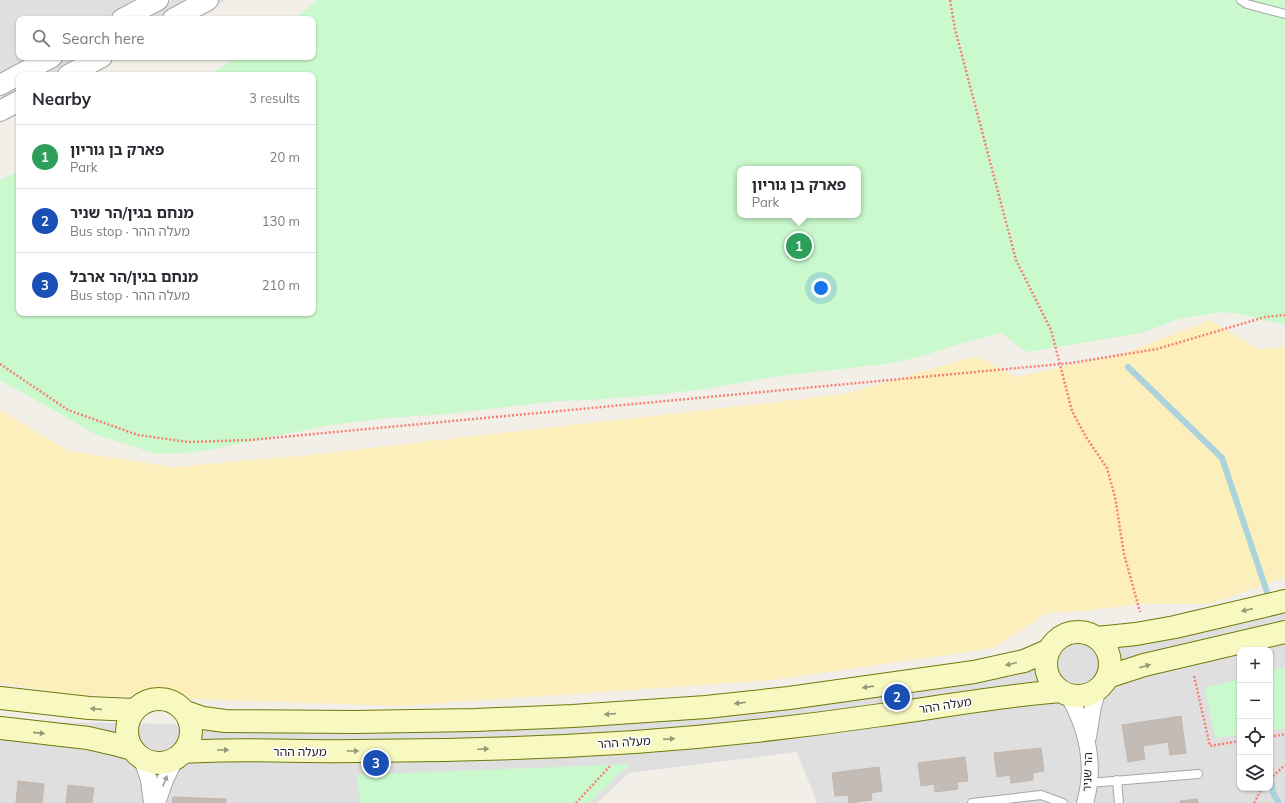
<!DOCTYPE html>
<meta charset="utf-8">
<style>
:root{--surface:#fff;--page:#f2f2f3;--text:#2b2b33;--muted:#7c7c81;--line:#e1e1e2;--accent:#db2777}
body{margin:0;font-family:Mulish,"Noto Sans Hebrew",sans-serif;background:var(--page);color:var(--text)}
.controls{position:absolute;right:12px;bottom:12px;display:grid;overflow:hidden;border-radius:8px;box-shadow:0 1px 3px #0004}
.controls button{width:36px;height:36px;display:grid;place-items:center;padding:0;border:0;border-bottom:1px solid var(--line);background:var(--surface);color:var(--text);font:20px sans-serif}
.you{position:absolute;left:821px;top:288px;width:14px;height:14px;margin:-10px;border:3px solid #fff;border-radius:50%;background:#1a73e8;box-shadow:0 0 0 6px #1a73e833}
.badge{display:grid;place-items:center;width:26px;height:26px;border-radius:50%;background:var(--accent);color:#fff;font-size:13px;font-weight:700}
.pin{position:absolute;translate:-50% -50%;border:2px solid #fff;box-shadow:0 1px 4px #0006}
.popup{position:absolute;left:737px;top:166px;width:124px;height:52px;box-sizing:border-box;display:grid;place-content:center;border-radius:8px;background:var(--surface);filter:drop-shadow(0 1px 3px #0005);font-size:13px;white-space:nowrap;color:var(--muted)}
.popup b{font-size:15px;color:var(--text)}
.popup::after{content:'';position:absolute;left:50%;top:100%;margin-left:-8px;border:8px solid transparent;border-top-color:var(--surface)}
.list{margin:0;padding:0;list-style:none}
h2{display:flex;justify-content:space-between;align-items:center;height:52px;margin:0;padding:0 16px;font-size:17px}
h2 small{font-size:13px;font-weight:400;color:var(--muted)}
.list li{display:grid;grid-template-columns:26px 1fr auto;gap:12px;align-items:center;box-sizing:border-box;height:64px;padding:0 16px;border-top:1px solid var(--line)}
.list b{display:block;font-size:15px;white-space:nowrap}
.list p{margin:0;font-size:13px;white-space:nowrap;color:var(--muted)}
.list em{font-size:13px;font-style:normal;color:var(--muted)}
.icon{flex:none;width:22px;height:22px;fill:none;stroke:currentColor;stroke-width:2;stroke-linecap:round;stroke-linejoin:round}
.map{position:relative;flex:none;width:1285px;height:803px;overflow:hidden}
.search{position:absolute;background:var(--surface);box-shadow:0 1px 3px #0004;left:16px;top:16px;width:300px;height:44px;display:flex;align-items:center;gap:10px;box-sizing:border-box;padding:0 14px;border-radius:8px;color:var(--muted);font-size:15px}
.panel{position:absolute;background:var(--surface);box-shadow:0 1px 3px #0004;left:16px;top:72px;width:300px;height:244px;border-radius:8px}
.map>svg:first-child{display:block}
.residential{fill:#e0dfdf;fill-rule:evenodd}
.sand{fill:#fdefbb}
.park{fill:#c9f9cc;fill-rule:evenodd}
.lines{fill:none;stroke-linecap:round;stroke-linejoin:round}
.stream{stroke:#abd3de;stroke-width:6}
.building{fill:#c3bbb5;stroke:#c3b6ab}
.service-casing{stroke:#a6a6a6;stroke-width:10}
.minor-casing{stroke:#a6a6a6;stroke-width:18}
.tertiary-casing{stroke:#a6a6a6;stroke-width:22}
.secondary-casing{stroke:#6f7a08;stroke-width:24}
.path{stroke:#f78075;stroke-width:2.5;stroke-dasharray:2 2;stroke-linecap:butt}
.service{stroke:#fff;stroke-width:8}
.minor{stroke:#fff;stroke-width:16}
.tertiary{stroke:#fff;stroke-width:20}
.secondary{stroke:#f7f9c0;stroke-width:22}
.oneway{fill:#979879}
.oneway2{fill:#9c9c9c}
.labels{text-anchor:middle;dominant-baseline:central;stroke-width:3;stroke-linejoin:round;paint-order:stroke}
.street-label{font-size:12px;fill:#222;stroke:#fff}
</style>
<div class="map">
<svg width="1285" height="803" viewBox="0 0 1285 803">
<rect width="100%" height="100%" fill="#f2efe9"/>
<path class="residential" d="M0,0H226L189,19H19V57H117L82,75H19V108L0,118Z
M1285,599V803H817L797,752L629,773L597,803H0V717L31,722L338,726L860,684ZM1240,650H1270V788H1240Z"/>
<path class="sand" d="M1210,320L1258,349L1285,347V577L1210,604H1142L1084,611L1048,613L994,648L773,680L399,706L73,695L0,683V410L69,451L173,467L299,456L845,394L976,356L1017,377L1125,353Z"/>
<path class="park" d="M318,0H1285V324L1272,322L1240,314L1221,312L1179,319L1141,333L1027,352L1001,333L959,344L919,357L885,364L771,377L712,388L654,395L588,400L558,401L446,414L388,418L330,425L209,450L184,453L157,454L97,435L0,380V180L19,171V313H313V75H209L238,57H313V19H294ZM740,169H858V215H740Z
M1285,667V728L1270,730V671Z
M1240,679V734L1215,738L1205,688Z
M629,764L590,803H361L356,775Z"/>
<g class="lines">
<path class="stream" d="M1128,367L1222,458L1267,592
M1270,664L1271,653
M1270,765L1273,793L1279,803"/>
</g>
<path class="building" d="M1181,716L1186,753L1170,755L1168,742L1143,746L1145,759L1128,762L1122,725Z
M1041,748L1044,771L1033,773V780L1011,783L1010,775L997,777L994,753Z
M965,757L968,781L957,782L958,789L935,792L934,784L921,786L918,763Z
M879,767L882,791L871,793L872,800L849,803L848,795L835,796L832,773Z
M18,781L44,784L42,803H16Z
M68,785L94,788L92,803H66Z
M173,797L226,799V803H172Z
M1197,799L1198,803H1180V801Z"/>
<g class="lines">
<g class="service-casing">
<path id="service" d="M1241,0L1247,4L1285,14
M1117,780L1119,803
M1089,783L1198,774
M972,803L1041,795L1063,803"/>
</g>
<g class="minor-casing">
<path id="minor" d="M1068,695C1087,727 1096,766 1085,803
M1088,737L1093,706L1098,689
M142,759L149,780L152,803
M157,803L165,780L175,760"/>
</g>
<g class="tertiary-casing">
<path id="tertiary" d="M122,19L158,0
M173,19L208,0
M68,75L102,57
M0,85L52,57
M0,111L19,101"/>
</g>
<g class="secondary-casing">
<path id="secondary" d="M1046 664a32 32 0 1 1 64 0a32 32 0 1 1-64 0Z
M1097,638L1136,634L1175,627L1285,601
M1107,677L1144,665L1285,632
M0,698L89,708L134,710
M127 731a32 32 0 1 1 64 0a32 32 0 1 1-64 0Z
M186,712L203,718L225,721L355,722L475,720L573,716L706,707L789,698L974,672L1024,661L1047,651
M0,728L88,738L114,744L132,749
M184,752C242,748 299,752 357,751C449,751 542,748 635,742C717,736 799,727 881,715C940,707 1000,696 1060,691"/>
</g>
<path class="path" d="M950,0L955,29L1016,260L1051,330L1072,411L1086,437L1107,468L1115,497L1124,554L1140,612
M0,364L68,410L138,435L188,442L250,440L1071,363L1157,349L1265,317L1285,315
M1194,676L1210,746L1240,741
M1270,737L1285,734
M1270,779L1285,765
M576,803L611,765
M1254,803L1262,788"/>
<use href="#service" class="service"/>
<use href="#minor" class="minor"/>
<use href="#tertiary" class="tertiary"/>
<use href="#secondary" class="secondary"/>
</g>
<defs><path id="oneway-solid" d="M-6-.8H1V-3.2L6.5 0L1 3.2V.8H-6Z"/></defs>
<g class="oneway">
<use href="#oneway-solid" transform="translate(1247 610) rotate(167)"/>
<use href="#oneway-solid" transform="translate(1011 664) rotate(166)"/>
<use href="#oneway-solid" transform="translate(1145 666) rotate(-16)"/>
<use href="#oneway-solid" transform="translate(868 687) rotate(172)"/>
<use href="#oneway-solid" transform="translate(740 703) rotate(173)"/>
<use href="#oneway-solid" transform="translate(96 709) rotate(-176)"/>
<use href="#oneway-solid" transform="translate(610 714) rotate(176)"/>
<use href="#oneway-solid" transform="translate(39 733) rotate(6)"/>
<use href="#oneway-solid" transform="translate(669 739) rotate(-4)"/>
<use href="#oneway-solid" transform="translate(483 749) rotate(-2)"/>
<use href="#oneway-solid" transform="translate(223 750)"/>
<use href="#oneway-solid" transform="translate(353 751)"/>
</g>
<use class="oneway2" href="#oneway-solid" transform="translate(165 781) rotate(-68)"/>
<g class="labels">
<g class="street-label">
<text transform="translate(945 705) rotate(-9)">מעלה ההר</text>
<text transform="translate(624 742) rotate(-4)">מעלה ההר</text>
<text x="300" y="751">מעלה ההר</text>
<text transform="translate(1087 772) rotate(-88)">הר שניר</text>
</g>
</g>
</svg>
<div class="controls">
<button>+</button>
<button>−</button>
<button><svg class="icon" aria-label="locate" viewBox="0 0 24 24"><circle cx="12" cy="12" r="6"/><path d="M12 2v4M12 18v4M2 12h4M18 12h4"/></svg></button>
<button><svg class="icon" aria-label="layers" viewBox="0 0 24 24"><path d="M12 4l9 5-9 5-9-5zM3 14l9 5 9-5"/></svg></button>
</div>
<div class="you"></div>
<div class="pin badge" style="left:799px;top:246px;background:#2e9e5b">1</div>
<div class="popup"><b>פארק בן גוריון</b>Park</div>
<div class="pin badge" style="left:897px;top:697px;background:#1a4fb4">2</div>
<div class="pin badge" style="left:376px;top:763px;background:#1a4fb4">3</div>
<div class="search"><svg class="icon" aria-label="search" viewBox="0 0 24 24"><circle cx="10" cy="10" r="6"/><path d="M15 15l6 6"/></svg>Search here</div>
<section class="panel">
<h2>Nearby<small>3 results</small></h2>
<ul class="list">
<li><span class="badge" style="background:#2e9e5b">1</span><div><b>פארק בן גוריון</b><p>Park</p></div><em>20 m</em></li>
<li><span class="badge" style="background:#1a4fb4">2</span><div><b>מנחם בגין/הר שניר</b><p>Bus stop · מעלה ההר</p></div><em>130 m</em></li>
<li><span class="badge" style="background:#1a4fb4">3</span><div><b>מנחם בגין/הר ארבל</b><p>Bus stop · מעלה ההר</p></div><em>210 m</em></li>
</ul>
</section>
</div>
